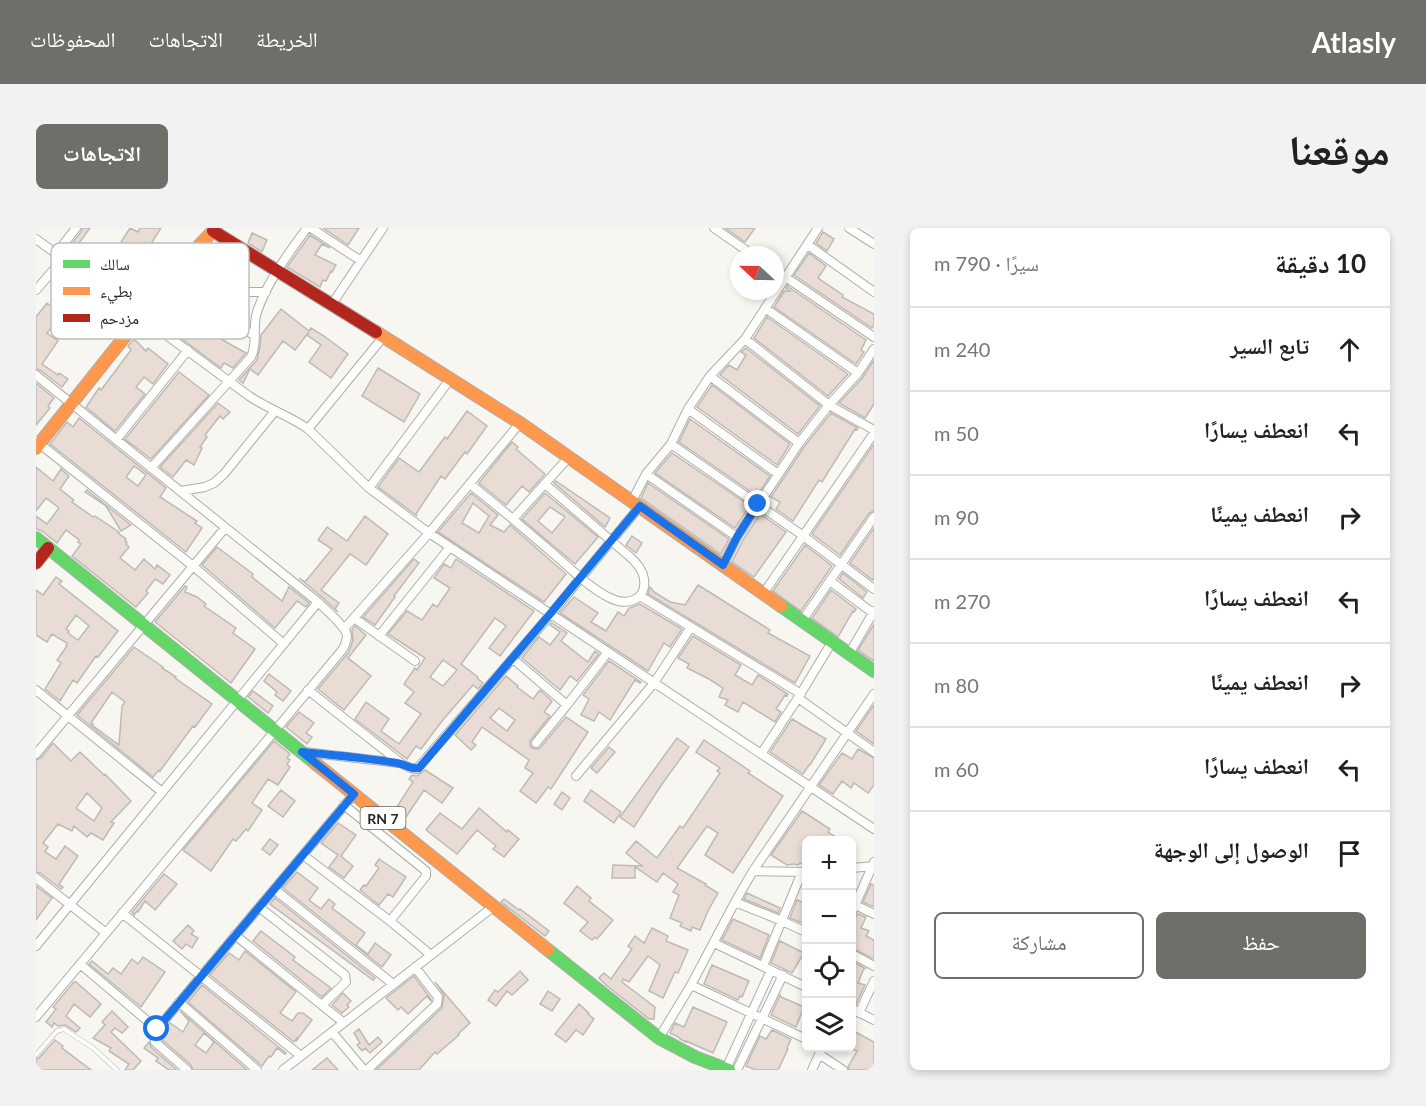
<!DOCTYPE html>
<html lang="ar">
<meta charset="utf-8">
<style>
:root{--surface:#fff;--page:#f2f2f2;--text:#202124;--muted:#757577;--line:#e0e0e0;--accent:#706e69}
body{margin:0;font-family:Lato,"Noto Naskh Arabic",sans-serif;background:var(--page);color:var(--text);direction:rtl}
.controls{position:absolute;right:18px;bottom:18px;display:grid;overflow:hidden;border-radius:9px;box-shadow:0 3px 9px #0003}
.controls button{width:54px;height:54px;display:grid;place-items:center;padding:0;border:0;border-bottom:2px solid var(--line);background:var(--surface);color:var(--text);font:30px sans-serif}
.compass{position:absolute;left:694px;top:18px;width:54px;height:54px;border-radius:50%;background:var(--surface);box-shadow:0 3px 9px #0003;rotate:292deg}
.stop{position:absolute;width:18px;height:18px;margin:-14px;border:4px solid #1a73e8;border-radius:50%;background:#fff}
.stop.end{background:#1a73e8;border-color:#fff;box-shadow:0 2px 6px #0008}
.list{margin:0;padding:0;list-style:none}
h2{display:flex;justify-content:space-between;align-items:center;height:78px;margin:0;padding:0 24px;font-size:26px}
h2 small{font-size:20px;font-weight:400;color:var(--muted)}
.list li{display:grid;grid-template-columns:39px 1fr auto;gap:18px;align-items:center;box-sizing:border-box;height:84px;padding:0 24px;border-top:2px solid var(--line)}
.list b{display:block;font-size:22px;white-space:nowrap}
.list em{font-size:20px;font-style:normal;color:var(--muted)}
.actions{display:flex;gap:12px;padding:18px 24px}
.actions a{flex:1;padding:14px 0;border:2px solid var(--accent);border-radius:9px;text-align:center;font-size:21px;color:var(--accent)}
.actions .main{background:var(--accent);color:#fff}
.icon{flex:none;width:33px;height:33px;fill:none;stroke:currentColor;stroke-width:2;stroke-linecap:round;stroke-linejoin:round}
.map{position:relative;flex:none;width:838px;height:842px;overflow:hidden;direction:ltr;border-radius:9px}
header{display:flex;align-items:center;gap:36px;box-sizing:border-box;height:84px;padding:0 30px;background:var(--accent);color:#fff}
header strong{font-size:28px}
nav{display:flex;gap:33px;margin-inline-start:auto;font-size:21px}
.intro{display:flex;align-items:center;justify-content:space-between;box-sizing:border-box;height:144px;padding:0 36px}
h1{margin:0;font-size:42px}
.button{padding:15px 27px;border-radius:9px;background:var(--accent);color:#fff;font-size:21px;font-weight:700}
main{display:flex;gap:36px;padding:0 36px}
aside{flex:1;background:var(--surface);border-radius:9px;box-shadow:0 3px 9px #0003}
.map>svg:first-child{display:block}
.building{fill:#e8dcd4;stroke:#bdbab6;stroke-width:1.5;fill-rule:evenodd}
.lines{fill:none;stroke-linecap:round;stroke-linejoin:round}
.lane-casing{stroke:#afada8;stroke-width:5}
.street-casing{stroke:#afada8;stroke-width:10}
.fast-casing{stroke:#afada8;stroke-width:14}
.slow-casing{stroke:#afada8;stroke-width:14}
.jam-casing{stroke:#afada8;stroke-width:14}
.lane{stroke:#fefefd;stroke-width:4}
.street{stroke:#fefefd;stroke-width:8}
.fast{stroke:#63d668;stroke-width:12}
.slow{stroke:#ff974d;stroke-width:12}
.jam{stroke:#b3261e;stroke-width:12}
.route{stroke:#1a73e8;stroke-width:8}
.labels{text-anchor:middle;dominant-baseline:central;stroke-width:6;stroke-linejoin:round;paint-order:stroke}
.shield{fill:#fff;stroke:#676664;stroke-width:1.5}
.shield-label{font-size:14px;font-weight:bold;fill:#262521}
.key{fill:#fff;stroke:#bebebc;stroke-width:1.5}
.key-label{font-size:16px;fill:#262521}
</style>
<header>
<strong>Atlasly</strong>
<nav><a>الخريطة</a><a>الاتجاهات</a><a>المحفوظات</a></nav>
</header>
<div class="intro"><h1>موقعنا</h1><a class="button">الاتجاهات</a></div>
<main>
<aside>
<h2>10 دقيقة<small>سيرًا · 790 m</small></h2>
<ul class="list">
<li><svg class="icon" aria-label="ahead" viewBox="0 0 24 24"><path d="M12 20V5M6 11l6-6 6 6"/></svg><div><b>تابع السير</b></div><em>240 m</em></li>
<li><svg class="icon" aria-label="left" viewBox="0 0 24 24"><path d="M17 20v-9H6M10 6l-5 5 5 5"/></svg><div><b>انعطف يسارًا</b></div><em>50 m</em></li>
<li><svg class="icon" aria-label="right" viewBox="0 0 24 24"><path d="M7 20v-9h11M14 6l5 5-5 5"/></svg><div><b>انعطف يمينًا</b></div><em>90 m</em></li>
<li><svg class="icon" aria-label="left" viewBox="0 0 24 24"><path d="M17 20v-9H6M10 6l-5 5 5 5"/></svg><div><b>انعطف يسارًا</b></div><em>270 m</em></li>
<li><svg class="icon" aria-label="right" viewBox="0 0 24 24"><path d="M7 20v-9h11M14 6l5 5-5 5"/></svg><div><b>انعطف يمينًا</b></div><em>80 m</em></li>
<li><svg class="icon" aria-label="left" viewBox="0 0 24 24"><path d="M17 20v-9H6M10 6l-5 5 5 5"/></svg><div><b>انعطف يسارًا</b></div><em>60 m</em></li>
<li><svg class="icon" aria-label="arrive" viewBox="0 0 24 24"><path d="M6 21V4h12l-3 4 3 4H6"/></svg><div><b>الوصول إلى الوجهة</b></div></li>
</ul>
<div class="actions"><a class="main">حفظ</a><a>مشاركة</a></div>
</aside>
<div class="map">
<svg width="838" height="842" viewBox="0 0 838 842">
<rect width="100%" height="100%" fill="#f8f6f0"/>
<path class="building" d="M46,0H54L35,26L30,23L45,4Z
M94,0L102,4L104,0H125L116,14L121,17L119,21L124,24L114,38L118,41L111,52L104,48L98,58L80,47L73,57L58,46L64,37L74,44L81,32L78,30L86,18L83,17Z
M287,0H323L312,17Z
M689,0H719L709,14Z
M787,4L798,11L791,23L780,15Z
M216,5L231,12L226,24L212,15Z
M274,7L294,20L286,16L279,27L300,37L296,44L295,43L290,53L287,52L284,59L251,39Z
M773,25L790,38L782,50L807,67L806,69L838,86V97L836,100L758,47Z
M751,58L830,112L825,122L828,124L820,136L738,79L748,63H754L750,60Z
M11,75L35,94L32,97L44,105L39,111L19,95L11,105L22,113L6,136L22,147L23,145L32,151L26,159L4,142L0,141V89Z
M245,81L273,103L275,100L288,108L312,126L295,150L273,134L285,117L271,107L273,104L259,122L247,113L222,147L214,141L207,155L203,152L221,132L224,119L225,107Z
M731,89L812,146L792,168L718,110Z
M154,94L210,125L209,126L197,140L188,135L185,140L139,106L141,102L148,106Z
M98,111L110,123L112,120L132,136L117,156L108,149L100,159L109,166L79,203L50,179L63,160L65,162L95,122L92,118Z
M710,120L784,178L762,206L684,147L693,137L701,142L710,127L705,124Z
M838,132V176L829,190L803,175L827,149Z
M342,140L384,166L368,194L326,168Z
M143,144L173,167L115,231L89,211Z
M0,155L18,170L12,178L14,180L0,197Z
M676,157L754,216L741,237L661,179Z
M182,175L194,184L187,191L184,188L169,207L171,209L164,219L166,220L158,237L150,232L137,249L124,239Z
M431,183L451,198L431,226L429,224L409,251L405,248L380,286L381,288L342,259L363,230L383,244L409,209L411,211Z
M795,185L822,200L821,202L819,201L786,254L783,252L757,293L740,281L744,274L735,269L768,219Z
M43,190L130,260L124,269L161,293L159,295L166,300L150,324L14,216L31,194L37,199ZM98,238L110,247L102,258L90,249Z
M654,191L734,248L721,268L643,214Z
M476,214L482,219L480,221L509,246L493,264L486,258L470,277L443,255Z
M838,216V283L833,285L804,327L776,306Z
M636,225L714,278L699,300L619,245Z
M0,239L17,253L25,241L33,248L24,261L38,272L36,274L57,289L59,288L83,304L82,305L90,311L89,313L91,314L90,316L93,319L84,330L99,342L108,331L119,341L121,337L134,347L127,356L119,351L110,363L112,365L100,379L36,328L45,316L42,314L43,312L30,302L21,315L6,303L0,301V288L11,296L23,280L10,270L0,283Z
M520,253L574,290L569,299L518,255Z
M612,255L693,311L685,326L605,270Z
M51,262L95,297L85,303L70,278L49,264Z
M435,265L462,287L454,297L468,304L474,297L530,346L508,374L402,304ZM437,275L453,288L443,305L426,295Z
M509,265L562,309L539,336L486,291ZM514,279L529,289L516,305L502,293Z
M724,286L750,304L718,349L696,334L707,312Z
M329,288L352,306L330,337L314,326L285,362L303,375L299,381L302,384L286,369L263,350L269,354L296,321L282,312L291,299L311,313Z
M838,300V350L837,352L814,335Z
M596,308L606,315L600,325L590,317Z
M769,317L796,338L765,383L737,363Z
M181,319L217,346L216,349L246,373L253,359L273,375L270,379L261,373L239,400L166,337Z
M378,331L383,335L358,368L359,369L339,397L327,389Z
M420,331L498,383L464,428L453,420L470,398L459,390L425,436L442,449L441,450L447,455L442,461L437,457L406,493L385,521L380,518L371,531L319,491L330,474L353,491L345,503L363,516L385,486L369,475L378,464L368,456L379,440L381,442L389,430L352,406L371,383L386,392L397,376L401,379L414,360L398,350L408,336L415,340ZM407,432L421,442L407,458L394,449Z
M807,345L831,364L827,370L803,351Z
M20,349L26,353L23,356L82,403L62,429L60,428L41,455L37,452L24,473L9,461L25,435L21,432L31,418L30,417L31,415L16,406L11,414L0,407V362L7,367ZM40,387L53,398L42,412L32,405L33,403L30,401Z
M662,357L734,402L732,405L774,428L759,455L612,366L614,359L618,364L634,374L649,377Z
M149,358L151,359L149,364L161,369L170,376L168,378L200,400L197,405L219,421L195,455L119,394Z
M795,362L820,381L818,384L817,383L802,409L776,390Z
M538,369L562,385L555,394L570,403L582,384L588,388L593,380L604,376L646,401L634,419L628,415L612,443L524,385Z
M516,395L531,405L525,413L552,434L559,423L563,426L541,453L534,448L524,462L486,430L503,409L514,417L524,404L514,397Z
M838,396V433L822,422Z
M319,398L330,407L312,430L335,448L308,482L282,461L313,424L317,412L316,402Z
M657,408L705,437L699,447L716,457L722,447L752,466L751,468L749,467L740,481L745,484L739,494L707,474L702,484L689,477L692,472L683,469L687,460L673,451L651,440L653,436L642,430Z
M98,419L127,439L126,440L140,449L139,450L176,476L159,499L157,498L124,543L123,542L117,549L41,487ZM76,464L89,474L86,478L83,517L56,497L57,496L55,495Z
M573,433L605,454L604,455L599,452L574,492L563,484L558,493L545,487L553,471L547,467Z
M233,446L255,463L247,473L239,467L241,464L228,453Z
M470,448L482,458L481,459L497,471L504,462L516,473L508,484L514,488L494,513V517L496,520L502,521L505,519L530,489L552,504L515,561L512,559L500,575L484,563L497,545L489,540L493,532L446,499L436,514L440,517L435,522L419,507ZM463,480L479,492L471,503L454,490Z
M217,463L237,478L232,485L212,469Z
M838,477V516L820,503Z
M263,484L278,495L270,505L276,509L271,516L250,499Z
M756,491L790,511L774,537H773L767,546L734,524Z
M641,510L653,519L626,556L598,599L584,589Z
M668,512L714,543L712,545L747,568L697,645L669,627L682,605L671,598L641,640L670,656L669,657L682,665L672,683L664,702L656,699L655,703L644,698L646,695L634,690L643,667L637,664L642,656L627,645L621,654L599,639V650H576L577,637L606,638L590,625L600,613L621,630L644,598L647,600L684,545L681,543L684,540L660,524Z
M238,513L254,526L251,530L254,532L251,536L254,539L242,557L232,551L216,575L226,582L212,603L210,601L200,613L197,611L175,643L147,622Z
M17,515L35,533L44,524L68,547L69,546L95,573L75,594L78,595L67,612L55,605L51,609L38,598L36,603L22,596L7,615L12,619L9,624L20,631L29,618L42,628L23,656L27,659L25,661L4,645L0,644V532L5,530ZM51,565L66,580L58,593L40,580Z
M573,519L579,524L561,545L555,540Z
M822,521L838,530V557L832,565L818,555L815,560L806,553L797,566L783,557L806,525L816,531Z
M389,542L417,560L406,575L388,562L370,589L359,582L377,554L373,551L376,547L381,548Z
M245,562L259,573L247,589L232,578Z
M555,562L585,584L578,595L548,573Z
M526,564L534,570L526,582L518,576Z
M443,580L471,604L472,602L483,611L468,629L457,621L460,618L441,602L421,626L390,602L404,585L426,601Z
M766,583L794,601L792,604L804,612H771V638L764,635L762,637L758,636L751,637L735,627Z
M302,595L320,607L305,628L317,638L308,650L293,639L302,627L285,615Z
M234,611L242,617L234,627L226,621Z
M343,631L370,649L357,669L352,666L343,677L324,662L328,657L330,658L343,640L339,637Z
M261,644L282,660L273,672L285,681L293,671L299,676L296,680L329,705L320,717L332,726L339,715L355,727L346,739L247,660Z
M128,646L141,656L119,682L109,673L102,684L101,683L98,687L96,684Z
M835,656L838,657V679L827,674Z
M0,658L16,670L0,692Z
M541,658L555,670L553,673L577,692L561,711L559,709L556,712L544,703L552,694L528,675Z
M711,665L744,680L742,685L708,671Z
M239,670L339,750L337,752L234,676Z
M468,671L483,682L484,681L513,703L509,708L465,674Z
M761,672L771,676V697L754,690Z
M822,686L830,689L825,700L833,703L830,708L838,712V731L816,720V690L819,689Z
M697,691L733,707L724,730L686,712Z
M152,697L158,703L155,706L162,710L156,720L150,716L146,721L137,713Z
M616,700L632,708L630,713L652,722L642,745L639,744L627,770L613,763L624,737L612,728L593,754L587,751L586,754L619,779L618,791H613L570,757L563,750L568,745L575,751L596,721L592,718L599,708L608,715Z
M225,703L259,729L257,732L295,760L286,769L217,713Z
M744,713L768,725L756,745L735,735Z
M209,723L260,764L244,785L256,793L262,785H267L276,792L261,812V810L258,814L174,747L193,725L203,732Z
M107,729L129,744L105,779L53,736L56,733L72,746L77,740L85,746L96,731L102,736Z
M816,733L830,741L828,740L822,755L829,757L820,776L816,775Z
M676,737L713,753L706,769L704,768L702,772L668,756Z
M484,743L492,752L476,767L471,763L460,778L452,772L459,762L462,764Z
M378,748L395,771V773L391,768L372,786L365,779L362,782L350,770Z
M38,754H40L65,776L54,789L38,776L30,788L44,800L40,804L29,797L22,798L18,795L16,799L10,794L20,781L17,779Z
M399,754L434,795L422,806L423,807L401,826L399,824L383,842H340L406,780L408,767Z
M166,757L250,825L249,826L241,820L235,829L233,828L226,838L152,774Z
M512,763L524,771L516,783L504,776Z
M307,765L315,773L311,777L313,779L306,785L296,777Z
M744,767L745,769L768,779L760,799L735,787Z
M543,776L553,785L552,786L558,791L547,807L540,802L530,814L519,806Z
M657,779L691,794L677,825L650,813V814L644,811V810L634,805L639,795L648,799Z
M76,783L92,799L86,805L79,800L75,804L105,833L97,842H89L93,836L73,823L75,820L57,810L69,797L66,794Z
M144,783L211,842H157L155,837L125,811L127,804L134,795L147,804L153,793ZM168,805L178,814L170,825L159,817Z
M323,801L333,817L342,809L346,814L334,825L329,820L326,823L321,817L324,815L318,805Z
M736,802L755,811L751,820L752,821L742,842H720L710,838L724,808L730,811Z
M816,802L838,814V842H813L812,839L821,823L816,821Z
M19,812L27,818L26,820L55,842H0V831L3,830Z
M113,814L115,819L141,842H133L120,833L122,830L108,820Z
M291,830L302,842H276Z"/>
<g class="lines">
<g class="lane-casing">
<path id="lane" d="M0,827L21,803L28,801L57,820L81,842"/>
</g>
<g class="street-casing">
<path id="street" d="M275,0L325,33
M678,0L717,27
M813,0L838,16
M0,11L213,168C232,181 254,188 272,201L333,260L393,305L838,601
M772,17L838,64
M20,26L40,0
M739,42L838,109
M134,53L219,108
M0,62L27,31
M152,64H230
M296,76L347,0
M729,80L822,145
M709,111L793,177L838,202
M0,147L282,374C289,381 309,398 311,407C311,412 309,417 307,421L0,789
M674,148L763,215
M652,181L742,246
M272,201L348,108
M80,212L152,122
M0,213L157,338L248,416
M635,216L766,307L838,361
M115,240L215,129C222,115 216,99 221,84C231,54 252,26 271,0
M610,246L701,309
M434,256C463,279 491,303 519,327C536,342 554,360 574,370C590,378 611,373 608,351C607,341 600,334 593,328L509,256
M333,260L415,150
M145,263L169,259L178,255L188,246L239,183
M596,273L610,246L635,216L652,181L674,148L709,111L782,0
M477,291L533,229
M687,337L701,309L763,215L793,177L822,145L838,121
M794,353L837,385
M727,366L838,205
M604,368L765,466
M318,390L379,433
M766,393L838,289
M308,401L393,305L484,195
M343,408L414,319
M813,426L838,383
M477,431L531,477L572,424
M0,462L126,564
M272,462L366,536L375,540L381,541L515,386L604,278
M762,470L838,524
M500,515L531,477
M269,524L363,535
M0,526L189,300
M725,526L762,470L796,414
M540,548L618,455L655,399
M308,577L390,643V648L354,693
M267,627L354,693L395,727
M816,640L838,638
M717,643L770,644
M0,650L70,705
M238,661L357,756
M699,674L746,693L770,704
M819,677L838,686
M223,679L309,747L310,754L286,777
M816,684L838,634
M86,685L265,828
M199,707L308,795
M678,715L770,759
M0,718L282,374
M816,726L838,738
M44,736L121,801L318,566
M727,738L766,644
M655,757L770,811
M143,774L221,842
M816,781L838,792
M823,785L838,753
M121,801L119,807V814L151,842
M296,804L328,842
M623,810L655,757L699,674L717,643L838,466
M783,826L807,842
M690,841L735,742
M247,842L457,679
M331,842L401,776L402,769L379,739
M701,842L747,747
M776,842L786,820"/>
</g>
<g class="fast-casing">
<path id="fast" d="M0,310L279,535
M745,378L838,443
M512,722L623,810L659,829L693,842"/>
</g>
<g class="slow-casing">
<path id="slow" d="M340,104L484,195L745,378
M0,220L154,27L180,0
M279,535L512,722"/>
</g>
<g class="jam-casing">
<path id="jam" d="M177,3L340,104
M0,335L12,320"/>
</g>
<use href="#lane" class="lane"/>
<use href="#street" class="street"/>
<use href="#fast" class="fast"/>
<use href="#slow" class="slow"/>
<use href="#jam" class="jam"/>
</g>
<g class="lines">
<path class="route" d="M121,801L318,566L266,524C298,527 330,530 361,535C369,536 375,542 383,540L514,386L604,278L687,337L701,309L722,276"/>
</g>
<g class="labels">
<rect class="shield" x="324.5" y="579" width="45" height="22" rx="4.5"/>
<g class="shield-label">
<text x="347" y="590">RN 7</text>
</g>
</g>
<rect x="15" y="15" width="198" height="96" rx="9" class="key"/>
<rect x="27" y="32" width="27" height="8" fill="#63d668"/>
<rect x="27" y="59" width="27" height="8" fill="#ff974d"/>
<rect x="27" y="86" width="27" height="8" fill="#b3261e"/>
<g class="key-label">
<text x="64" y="42">سالك</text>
<text x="64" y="69">بطيء</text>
<text x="64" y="96">مزدحم</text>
</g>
</svg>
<div class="controls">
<button>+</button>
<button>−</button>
<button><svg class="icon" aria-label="locate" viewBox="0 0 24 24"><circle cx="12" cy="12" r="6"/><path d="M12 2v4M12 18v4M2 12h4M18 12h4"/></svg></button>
<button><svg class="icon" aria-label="layers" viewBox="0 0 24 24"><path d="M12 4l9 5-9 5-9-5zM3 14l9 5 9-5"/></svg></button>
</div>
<svg class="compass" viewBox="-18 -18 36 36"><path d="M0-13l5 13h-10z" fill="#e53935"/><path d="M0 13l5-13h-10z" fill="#757577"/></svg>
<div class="stop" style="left:121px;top:801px"></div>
<div class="stop end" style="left:722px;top:276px"></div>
</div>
</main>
